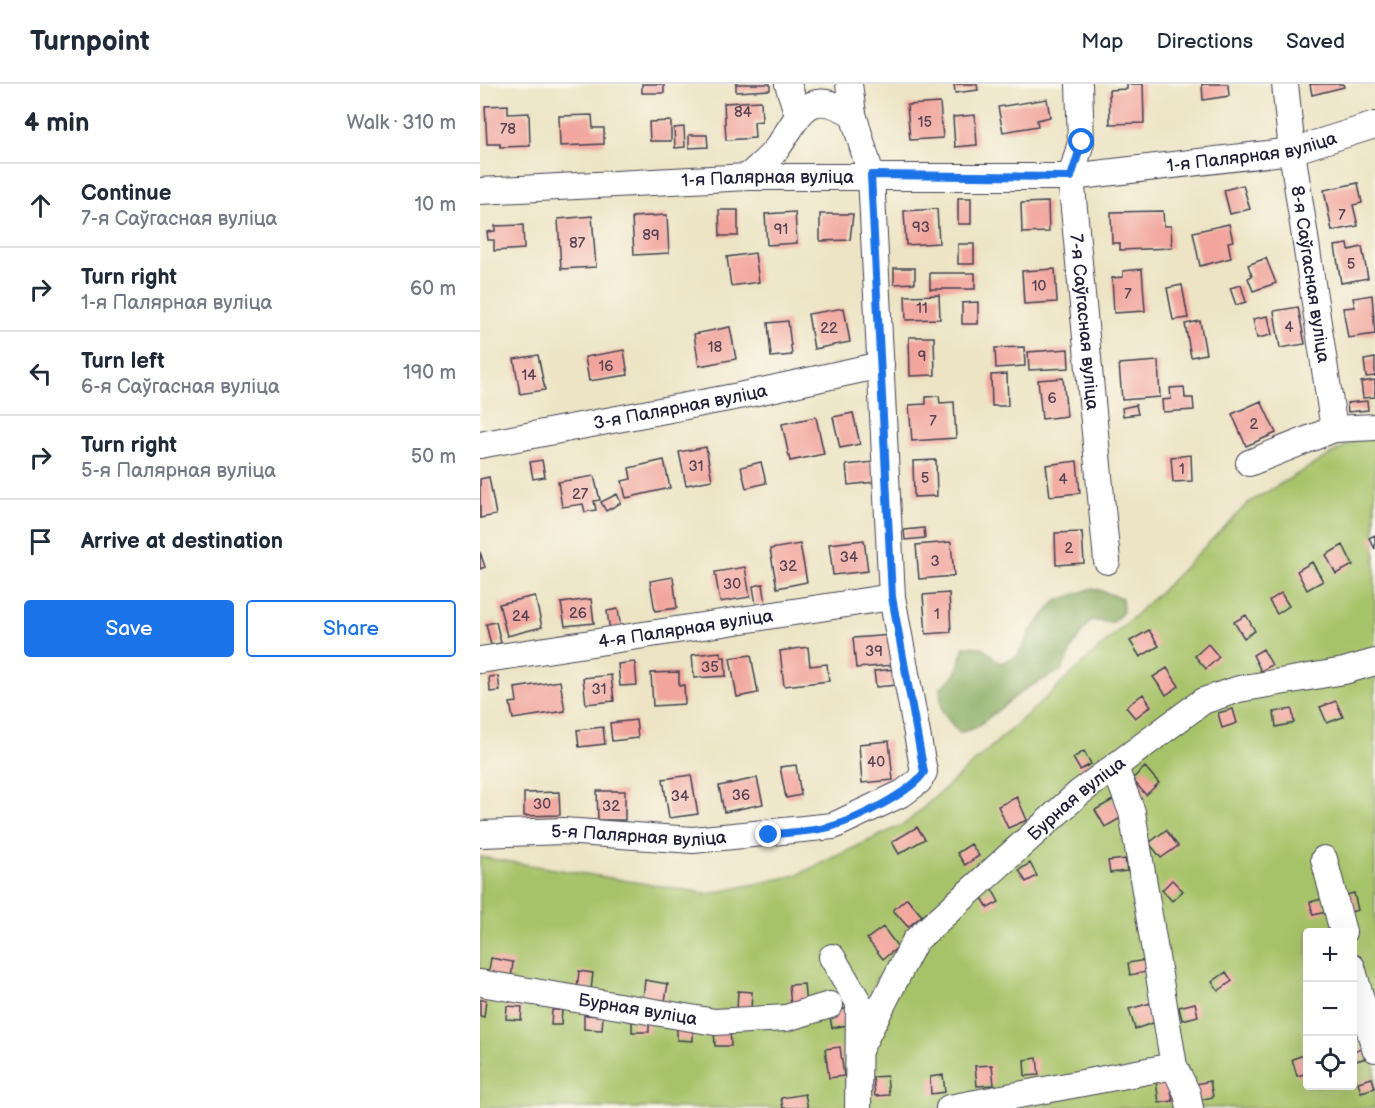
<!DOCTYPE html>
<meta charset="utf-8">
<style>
:root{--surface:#fff;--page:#f6f6f7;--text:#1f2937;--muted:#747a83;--line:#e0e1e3;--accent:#1a73e8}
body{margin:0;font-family:"Balsamiq Sans",sans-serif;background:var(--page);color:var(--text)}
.controls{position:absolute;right:18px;bottom:18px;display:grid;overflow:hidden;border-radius:6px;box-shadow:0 6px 24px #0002}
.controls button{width:54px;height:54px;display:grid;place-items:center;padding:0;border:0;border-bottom:2px solid var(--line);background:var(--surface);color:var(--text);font:30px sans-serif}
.stop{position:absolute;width:18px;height:18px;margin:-14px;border:4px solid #1a73e8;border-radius:50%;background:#fff}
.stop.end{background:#1a73e8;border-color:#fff;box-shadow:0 2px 6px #0008}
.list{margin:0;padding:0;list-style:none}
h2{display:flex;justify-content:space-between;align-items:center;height:78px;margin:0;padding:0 24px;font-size:26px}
h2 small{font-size:20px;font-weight:400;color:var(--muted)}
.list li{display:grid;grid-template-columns:39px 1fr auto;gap:18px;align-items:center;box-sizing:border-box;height:84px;padding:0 24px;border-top:2px solid var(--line)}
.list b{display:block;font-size:22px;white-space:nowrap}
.list p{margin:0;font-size:20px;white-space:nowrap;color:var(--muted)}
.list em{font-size:20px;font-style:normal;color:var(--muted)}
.actions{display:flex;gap:12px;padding:18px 24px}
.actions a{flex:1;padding:14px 0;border:2px solid var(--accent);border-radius:6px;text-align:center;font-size:21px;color:var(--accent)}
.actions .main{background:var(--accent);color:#fff}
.icon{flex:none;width:33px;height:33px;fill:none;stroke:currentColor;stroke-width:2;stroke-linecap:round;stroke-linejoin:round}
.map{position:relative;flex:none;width:895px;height:1024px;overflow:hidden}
header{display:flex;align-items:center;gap:36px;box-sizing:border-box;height:84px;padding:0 30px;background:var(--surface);border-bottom:2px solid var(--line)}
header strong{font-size:28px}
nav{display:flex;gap:33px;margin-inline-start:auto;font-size:21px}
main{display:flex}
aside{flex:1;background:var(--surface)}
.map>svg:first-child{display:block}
.green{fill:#a7c369;stroke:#647252;stroke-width:1.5;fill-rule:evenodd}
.forest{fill:#85a95d;stroke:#54664c;stroke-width:1.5}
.building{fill:#f1a59d}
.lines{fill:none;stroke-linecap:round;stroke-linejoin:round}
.minor-casing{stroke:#403f50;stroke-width:28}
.minor{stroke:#fff;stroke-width:26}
.route{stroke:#1a73e8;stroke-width:8}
.labels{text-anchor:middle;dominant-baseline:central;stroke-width:5;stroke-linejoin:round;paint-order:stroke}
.number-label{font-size:15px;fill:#564354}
.street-label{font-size:18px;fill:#22223b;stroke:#fbf7ec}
</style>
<header>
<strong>Turnpoint</strong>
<nav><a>Map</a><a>Directions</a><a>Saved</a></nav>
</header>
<main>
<aside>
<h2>4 min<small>Walk · 310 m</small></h2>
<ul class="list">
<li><svg class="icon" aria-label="ahead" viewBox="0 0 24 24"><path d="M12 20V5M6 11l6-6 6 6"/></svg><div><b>Continue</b><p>7-я Саўгасная вуліца</p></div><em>10 m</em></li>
<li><svg class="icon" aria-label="right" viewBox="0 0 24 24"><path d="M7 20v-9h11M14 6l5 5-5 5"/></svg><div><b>Turn right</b><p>1-я Палярная вуліца</p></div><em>60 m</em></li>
<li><svg class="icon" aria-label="left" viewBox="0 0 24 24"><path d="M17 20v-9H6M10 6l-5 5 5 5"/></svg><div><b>Turn left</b><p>6-я Саўгасная вуліца</p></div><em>190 m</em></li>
<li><svg class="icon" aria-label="right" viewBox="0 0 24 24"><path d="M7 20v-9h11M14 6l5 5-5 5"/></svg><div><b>Turn right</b><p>5-я Палярная вуліца</p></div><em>50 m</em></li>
<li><svg class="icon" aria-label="arrive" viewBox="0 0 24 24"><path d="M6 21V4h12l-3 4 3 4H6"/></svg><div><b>Arrive at destination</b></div></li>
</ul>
<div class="actions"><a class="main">Save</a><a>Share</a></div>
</aside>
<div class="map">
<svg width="895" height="1024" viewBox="0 0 895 1024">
<rect width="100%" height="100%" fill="#fbf7ec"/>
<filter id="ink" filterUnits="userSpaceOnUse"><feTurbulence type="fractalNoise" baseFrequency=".0167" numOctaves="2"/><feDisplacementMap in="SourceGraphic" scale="12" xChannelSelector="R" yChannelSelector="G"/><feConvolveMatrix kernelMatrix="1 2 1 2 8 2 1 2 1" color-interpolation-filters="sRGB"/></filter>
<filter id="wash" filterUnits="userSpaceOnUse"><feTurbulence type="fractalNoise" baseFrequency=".008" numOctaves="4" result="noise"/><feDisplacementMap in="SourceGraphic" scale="24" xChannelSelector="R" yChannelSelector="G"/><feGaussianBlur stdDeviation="1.35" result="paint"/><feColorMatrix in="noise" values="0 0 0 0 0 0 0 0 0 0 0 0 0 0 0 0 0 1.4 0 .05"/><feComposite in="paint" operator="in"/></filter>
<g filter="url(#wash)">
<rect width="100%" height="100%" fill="#ece4c4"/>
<path class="green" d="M895,354V1024H0V773L229,810L317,791L426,739L566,614L680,508L768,419L877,355ZM828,848H872V1002H828Z"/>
<path class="forest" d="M613,504L642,514L643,528L632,539L611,536L594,560L582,586L547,604L495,644L479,649L462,628L460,604L476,590L484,562L502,563L520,579L538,572L550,548L576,517Z"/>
<g id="blocks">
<path class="building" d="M162,0H184V9H162Z
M256,0H290V6L256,8Z
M474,0H497L498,6L475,9Z
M647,0H663L664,39L630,40L629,6L647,5Z
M722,0H748L749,12L723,16Z
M830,0H863L864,3L832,11Z
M567,15L570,33L557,36L558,42L523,48L518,23Z
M281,17L282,37L274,38L275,54L246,56L244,19Z
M460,19L463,54L430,56L427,21Z
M28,21V30L49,29L50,62L20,63V60H7L5,22Z
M112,31L113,44H124V60L80,62L79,32Z
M495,31L497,61L475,63L473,33Z
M191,37V57H170L169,38Z
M204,43L205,63L195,64L194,44Z
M209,51H227L228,63L209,64Z
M878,99L882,119L873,121L878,142L852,147L844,106Z
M763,101L770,125L750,130L744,106Z
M478,114H491V140H478Z
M568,118L569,148L542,149L541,119Z
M457,125L459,159L426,161L424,127Z
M239,126H258V152H240Z
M683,127L684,142H691L692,164L640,166V159H632L631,128Z
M315,128L317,159L287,161L285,130Z
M340,130H373L370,156L340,157Z
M187,131L189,169L154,171L152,133Z
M112,132L116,183L81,185L78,135Z
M749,140L753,157L748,158L751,174L720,182L713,148Z
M43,141L44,165L14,167V156H8L7,148L15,147V142Z
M478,160H494V180H478Z
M868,160L869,166L882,163L888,194L861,199L855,162Z
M275,169L279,198L251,202L247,173Z
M786,174L796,199L773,207L768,194L772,192L768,181Z
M414,184H435V199L414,200Z
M575,185L577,218L544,220L542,187Z
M662,185L665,227L634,229L632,194L643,193V187Z
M450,189H495V205H450Z
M702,201L708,234L693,236L687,204Z
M761,201L766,218L756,221L750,204Z
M459,211L460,235L426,236L425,212Z
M892,211L895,250L868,254L863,224L875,223L873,214Z
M498,218V240H482V219Z
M818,223L825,260L800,264L794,227Z
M364,224L370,258L334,265L328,230Z
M788,232L792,251L777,254L773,235Z
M308,237L312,271L291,273L288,239Z
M720,237L726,270L711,273L705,240Z
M250,243L256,275L219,282L214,250Z
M429,253H454L455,291L430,292Z
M544,263L545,282L516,284L515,264Z
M588,265L589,284L549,286L548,268Z
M144,266L148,291L109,297L105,273Z
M58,271L65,306L40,310L34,275Z
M895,274V292L886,293L884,276Z
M678,277L680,313L642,316L639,280Z
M527,290L528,322H512L511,291Z
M583,294L587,332L562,335L558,296Z
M895,296V313L883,314L881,298Z
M704,303L705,314H713L714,326L683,328L682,316L691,315L690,304Z
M459,312L460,319L474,318L476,354L432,357L429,321L446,320V313Z
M781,317L796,349L766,362L752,330Z
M887,317L888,326L868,328L867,319Z
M656,321L658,330L643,332L642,324Z
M373,329L380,360L360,364L353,333Z
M336,333L344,370L310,377L302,340Z
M226,363L232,396L206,401L199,368Z
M711,371L712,397L693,398L691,373Z
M62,376L65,393L53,395L50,378Z
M184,376L190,404L146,414L142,397L151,395L149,384Z
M456,376L457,412L434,413L433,377Z
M597,377L600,409L570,412L566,381Z
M281,378L286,399L266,404L261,383Z
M394,378L395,398L368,401L366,381Z
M114,392L120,416L114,417L116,426L105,428L103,420L82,423L78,398Z
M9,393L16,431L0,434V395Z
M137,410L141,419L126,427L121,418Z
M444,444L445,454L425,456L424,446Z
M602,448L604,479L576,481L575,449Z
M895,451V465L889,454Z
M384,456L388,487L353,491L349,460Z
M471,458L474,492L439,495L436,461Z
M320,460L327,498L297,504L290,465Z
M863,461L873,481L856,490L846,471Z
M0,468L5,483L0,485Z
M832,478L843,497L827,506L817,487Z
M265,483L270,513L240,518L235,488Z
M193,493L197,524L175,527L170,497Z
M283,500L286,520L276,521L273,502Z
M469,509L471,548L446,550L443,511Z
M801,509L809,522L797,530L789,517Z
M55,512L62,543L27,552L19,520Z
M111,515L114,539L85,542L81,519Z
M138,525L141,545L130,547L127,527Z
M766,531L775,547L764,554L754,538Z
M16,538L21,559L11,561L6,540Z
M669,546L679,562L660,573L650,557Z
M412,551L414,581L376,584L373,554Z
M728,560L739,573L726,585L715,572Z
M328,563L330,582L347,580L349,597L304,602L300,567Z
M783,565L792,581L781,587L773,571Z
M240,568L241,573H245L246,592L214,594L212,571Z
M271,571L278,609L257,613L250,574Z
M155,578L157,601L140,602L138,580Z
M687,584L699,602L686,611L673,593Z
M416,585L417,601L396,603L394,587Z
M199,588V602L204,601L205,620L173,622L171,589Z
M131,591L134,617L106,620L103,594Z
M18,592L20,607L10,608L9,593Z
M80,597L85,627L33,635L30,619L37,618L35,604Z
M663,610L671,622L655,634L646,623Z
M856,617L863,633L847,639L840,623Z
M753,625L757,639L742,644L738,629Z
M812,625L814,639L796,643L794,628Z
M156,636L158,654L132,657L130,639Z
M123,643L125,660L99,663L97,646Z
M409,657L413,696L382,699L379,660Z
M604,667L611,680L600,686L593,674Z
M316,681L321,711L306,714L300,683Z
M665,683L679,699L666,711L652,695Z
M211,691L218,730L189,734L183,695Z
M277,694L283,720L244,728L239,702Z
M117,707H145V736H118Z
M79,708L80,731L44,732V709Z
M537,713L547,736L528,744L518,722Z
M636,714L646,731L625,743L615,726Z
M437,743L445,755L419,770L412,758Z
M686,746L698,762L681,774L669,759Z
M491,760L499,772L485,781L477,769Z
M645,775L647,787L630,789L628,777Z
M550,779L557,792L546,798L539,786Z
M692,796L703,807L692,817L682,806Z
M512,805L519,818L508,824L501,812Z
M874,809L878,826L866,829L862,812Z
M427,814L442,832L428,843L413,826Z
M842,815L846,828L833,831L830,818Z
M403,843L418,863L403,875L387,855Z
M11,874L33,878L31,895L8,892Z
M665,876L667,888L650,891L648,879Z
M99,887L113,889L111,906L97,905Z
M746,888L752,897L738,907L732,898Z
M165,896L188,900L185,917L163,914Z
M324,900L326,921L311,922L309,901Z
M258,907L272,908L271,927L257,926Z
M0,916H6L4,933L0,932Z
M671,919L676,938L655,945L649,925Z
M715,919L718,932L702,936L699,923Z
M27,922L42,923L41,936L26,935Z
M370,924L373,940L352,944L349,928Z
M72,926H82L81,941H71Z
M104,931L123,932L122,946L104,945Z
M152,938H169V948H152Z
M197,941L213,942V957L197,956Z
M250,945L251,962H235L234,946Z
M360,963L364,992L349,994L345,965Z
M887,963L890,973L876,977L873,967Z
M824,971L828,989L817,992L812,975Z
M557,974L559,991L545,992L544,976Z
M512,981L514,1001L497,1002L495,982Z
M463,991L465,1008L451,1010L450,993Z
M407,992L409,1011L395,1012L393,993Z
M892,994L895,1004L881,1008L878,998Z
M689,995L693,1017L679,1019L676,997Z
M730,997L733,1013L719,1016L716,1000Z
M325,1010L328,1024H303L301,1014Z"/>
</g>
</g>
<g filter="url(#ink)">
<use href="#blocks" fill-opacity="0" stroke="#403f50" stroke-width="1.5"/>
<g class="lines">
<g class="minor-casing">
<g id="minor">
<path d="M308,0L318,31"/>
<path id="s1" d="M599,0L601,58L591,93L627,477"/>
<path id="s2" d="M805,0L812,67L854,345"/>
<path d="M268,93C278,83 290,74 298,63C322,28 327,3 373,30"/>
<path id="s3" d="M0,107L268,93H591L812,67L895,41"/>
<path id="s4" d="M0,361L259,312L401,281"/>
<path d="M769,379L854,345L895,343"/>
<path id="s5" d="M0,576L412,513"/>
<path d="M635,684L652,728L694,982L707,1009L710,1024"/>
<path id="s6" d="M0,750L83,747L213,756L353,742L423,709L439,697L444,688L412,513L391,91L373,30L369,0"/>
<path d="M844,775L863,848"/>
<path d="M352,873L379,919L378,1024"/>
<path d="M872,883L895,965"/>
<path id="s7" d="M0,899L235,938L306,934L350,921"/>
<path id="s8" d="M379,966L435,857L599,709L723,617L759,605L864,587L895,578"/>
<path d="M469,1024L694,982"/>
</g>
</g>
<use href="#minor" class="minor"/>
</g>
</g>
<g class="lines" filter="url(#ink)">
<path class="route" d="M289,751C309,748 334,748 353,742C377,735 432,708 444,688L412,513L391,91L591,93L602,58"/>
</g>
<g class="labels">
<g class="number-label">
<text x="263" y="28">84</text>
<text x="445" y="38">15</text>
<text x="28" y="45">78</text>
<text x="862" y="131">7</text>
<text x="441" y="143">93</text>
<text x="301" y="145">91</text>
<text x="171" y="151">89</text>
<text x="97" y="159">87</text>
<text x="871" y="180">5</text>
<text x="559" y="202">10</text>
<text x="648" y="210">7</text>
<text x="442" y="224">11</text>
<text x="809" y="243">4</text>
<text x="349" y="244">22</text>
<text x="235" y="263">18</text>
<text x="442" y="272">9</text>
<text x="126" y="282">16</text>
<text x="49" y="291">14</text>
<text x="572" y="314">6</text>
<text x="453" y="337">7</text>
<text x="774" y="340">2</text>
<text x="216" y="382">31</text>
<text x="702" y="385">1</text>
<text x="445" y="394">5</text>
<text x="583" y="395">4</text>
<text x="100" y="410">27</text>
<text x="589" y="464">2</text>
<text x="369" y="473">34</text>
<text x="455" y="477">3</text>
<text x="308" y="482">32</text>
<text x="252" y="500">30</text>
<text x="98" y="529">26</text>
<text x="457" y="530">1</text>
<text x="41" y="532">24</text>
<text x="394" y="567">39</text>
<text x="230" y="583">35</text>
<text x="119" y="605">31</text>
<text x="396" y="678">40</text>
<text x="261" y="711">36</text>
<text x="200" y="712">34</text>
<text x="62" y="720">30</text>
<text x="131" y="722">32</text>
</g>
<g class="street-label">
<text stroke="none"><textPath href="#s3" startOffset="774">1-я Палярная вуліца</textPath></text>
<text stroke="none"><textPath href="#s3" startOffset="288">1-я Палярная вуліца</textPath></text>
<text stroke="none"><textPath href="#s2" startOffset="192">8-я Саўгасная вуліца</textPath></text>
<text stroke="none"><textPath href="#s1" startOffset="240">7-я Саўгасная вуліца</textPath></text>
<text stroke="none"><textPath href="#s4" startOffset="204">3-я Палярная вуліца</textPath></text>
<text stroke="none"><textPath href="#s5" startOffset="208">4-я Палярная вуліца</textPath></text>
<text stroke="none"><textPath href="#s8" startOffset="338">Бурная вуліца</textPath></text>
<text stroke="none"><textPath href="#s6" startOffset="159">5-я Палярная вуліца</textPath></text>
<text stroke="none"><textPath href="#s7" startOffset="160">Бурная вуліца</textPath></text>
</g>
</g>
</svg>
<div class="controls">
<button>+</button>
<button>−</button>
<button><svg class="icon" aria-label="locate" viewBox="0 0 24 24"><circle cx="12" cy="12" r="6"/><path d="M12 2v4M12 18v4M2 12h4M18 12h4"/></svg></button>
</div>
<div class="stop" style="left:602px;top:58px"></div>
<div class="stop end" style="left:289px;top:751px"></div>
</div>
</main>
